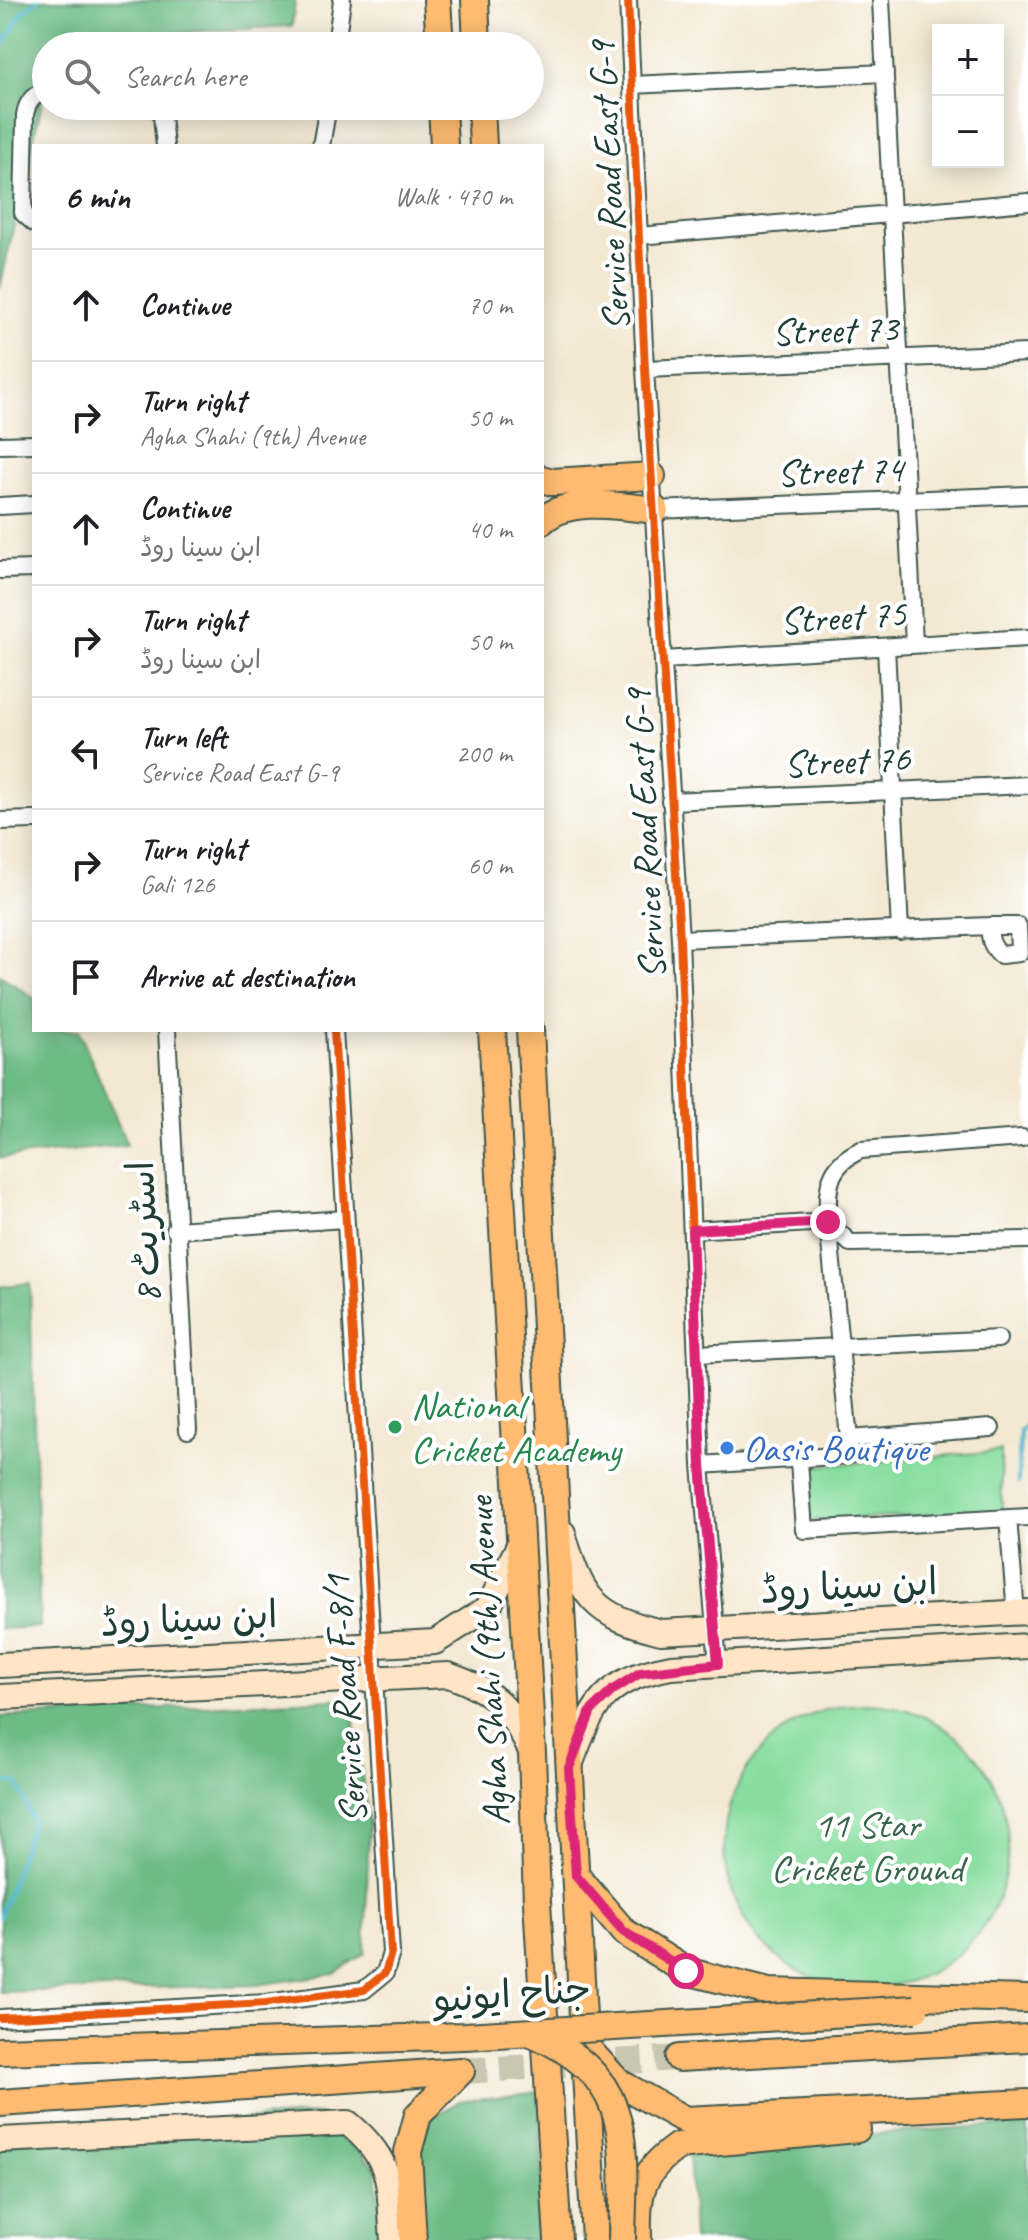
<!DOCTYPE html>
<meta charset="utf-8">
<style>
:root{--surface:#fff;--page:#f2f2f2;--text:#202124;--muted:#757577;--line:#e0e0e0}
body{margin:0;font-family:Caveat,"Playpen Sans Arabic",sans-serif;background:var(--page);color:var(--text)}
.controls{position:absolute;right:24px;top:24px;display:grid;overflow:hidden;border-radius:0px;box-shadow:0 4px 20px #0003}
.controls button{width:72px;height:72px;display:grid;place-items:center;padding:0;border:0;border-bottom:2px solid var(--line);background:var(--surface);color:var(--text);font:40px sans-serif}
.stop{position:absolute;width:24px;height:24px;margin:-18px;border:6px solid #db2777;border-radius:50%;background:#fff}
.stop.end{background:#db2777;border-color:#fff;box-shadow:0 2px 8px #0008}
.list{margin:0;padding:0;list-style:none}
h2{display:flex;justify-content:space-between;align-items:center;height:104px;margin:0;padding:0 32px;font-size:34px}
h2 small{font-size:26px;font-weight:400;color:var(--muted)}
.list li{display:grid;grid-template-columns:52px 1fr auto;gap:24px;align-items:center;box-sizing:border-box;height:112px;padding:0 32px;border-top:2px solid var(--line)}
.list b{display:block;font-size:30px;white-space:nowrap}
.list p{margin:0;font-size:26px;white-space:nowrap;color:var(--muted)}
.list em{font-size:26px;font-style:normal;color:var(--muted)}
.icon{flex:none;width:44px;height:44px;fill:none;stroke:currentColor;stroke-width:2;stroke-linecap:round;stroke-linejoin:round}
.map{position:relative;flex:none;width:1028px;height:2240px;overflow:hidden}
.search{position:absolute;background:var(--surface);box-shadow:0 4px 20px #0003;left:32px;top:32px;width:512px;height:88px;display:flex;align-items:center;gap:20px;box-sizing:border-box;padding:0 28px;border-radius:44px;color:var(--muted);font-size:30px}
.panel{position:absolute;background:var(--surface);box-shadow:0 4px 20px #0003;left:32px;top:144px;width:512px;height:888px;border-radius:0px}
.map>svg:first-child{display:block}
.green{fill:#87dd9f;stroke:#538d6a;stroke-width:2}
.forest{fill:#6dbc86;stroke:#467c5d;stroke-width:2}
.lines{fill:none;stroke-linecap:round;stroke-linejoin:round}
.stream{stroke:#55b9d3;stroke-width:4}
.primary-tunnel{stroke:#c9c6b2;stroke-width:26;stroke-dasharray:26 13;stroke-linecap:butt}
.street-casing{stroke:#3f574c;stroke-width:20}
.secondary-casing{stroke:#3f574c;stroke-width:28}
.primary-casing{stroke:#3f574c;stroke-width:30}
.street{stroke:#fff;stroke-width:16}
.secondary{stroke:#ffe4c6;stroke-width:24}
.primary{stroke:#febb71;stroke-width:26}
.primary-bridge-casing{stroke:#3f574c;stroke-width:30;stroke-linecap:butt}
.primary-bridge{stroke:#febb71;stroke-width:26}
.cycleway-casing{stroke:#fff;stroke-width:13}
.cycleway{stroke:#e8590c;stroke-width:8}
.route{stroke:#db2777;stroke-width:10}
.leisure-dot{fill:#2e9e5b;stroke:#fff;stroke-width:3}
.shop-dot{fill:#3f7fe0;stroke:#fff;stroke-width:3}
.labels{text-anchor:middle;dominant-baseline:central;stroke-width:8;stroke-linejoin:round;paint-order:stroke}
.street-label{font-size:38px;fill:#1f3d34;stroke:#fff}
.leisure-label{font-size:38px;fill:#27864d;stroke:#fff;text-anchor:start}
.shop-label{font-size:38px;fill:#366cbe;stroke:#fff;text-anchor:start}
.park-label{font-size:38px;fill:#39654f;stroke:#fff}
</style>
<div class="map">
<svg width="1028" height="2240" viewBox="0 0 1028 2240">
<rect width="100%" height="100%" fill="#fff"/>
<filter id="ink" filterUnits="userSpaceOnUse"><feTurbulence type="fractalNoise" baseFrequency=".0125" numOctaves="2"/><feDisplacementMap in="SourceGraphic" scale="16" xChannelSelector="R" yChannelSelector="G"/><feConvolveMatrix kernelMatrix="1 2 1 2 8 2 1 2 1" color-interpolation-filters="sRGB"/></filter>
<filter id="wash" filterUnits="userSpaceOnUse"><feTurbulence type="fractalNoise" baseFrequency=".006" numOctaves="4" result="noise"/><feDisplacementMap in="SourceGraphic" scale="32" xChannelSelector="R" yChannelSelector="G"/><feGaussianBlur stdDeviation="1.8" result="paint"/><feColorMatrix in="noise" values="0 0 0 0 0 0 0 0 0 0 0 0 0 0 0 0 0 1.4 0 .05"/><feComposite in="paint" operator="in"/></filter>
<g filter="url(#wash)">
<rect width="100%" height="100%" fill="#f3e8d2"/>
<path class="green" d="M1001,1451L1002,1512L810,1521L808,1467Z
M724 1846a142 142 0 1 1 284 0a142 142 0 1 1-284 0Z"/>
<path class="forest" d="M0,0H295L292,26L158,34L129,46H46V84L0,288Z
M0,975L34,998V1030H79L127,1145L0,1158Z
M30,1283L40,1627L0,1629V1287Z
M351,1698L369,1825L365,1953L333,1974L256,1985L0,1992V1717Z
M540,2092L543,2240H417V2162L430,2119L459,2101Z
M319,2114L376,2168L382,2240H0V2135Z
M1028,2123V2240H693L689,2147Z"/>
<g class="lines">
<path class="stream" d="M0,49L23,12L38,0
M1018,1482L1020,1431L1028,1423
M0,1781L18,1784L33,1821L0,1917"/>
</g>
</g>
<g filter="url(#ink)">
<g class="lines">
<path class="primary-tunnel" d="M461,2071L679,2058"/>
<g class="street-casing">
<path id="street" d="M628,0L645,369L680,939L701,1465L718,1664
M881,0L914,644
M336,46L342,0
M632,85L885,73
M161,106L165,146
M321,146L328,106
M34,223L23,213L25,115C27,102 33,95 46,90
M639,236L1028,202
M645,369L1028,353
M0,445L34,444
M0,506L34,504
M655,510L1028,495
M0,570L34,569
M886,647L900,931
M663,660L1028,638
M670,801L1028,785
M0,821L34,820
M680,939L989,926H1018L1019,953L1001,955C991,946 990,940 989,926
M167,1030L188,1430
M175,1230L345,1219
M692,1230L828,1222L850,1243L1028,1240
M697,1354L998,1339
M849,1439L828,1222C827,1188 827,1165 861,1150L1022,1138
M799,1461L804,1530L1028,1517
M701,1465L850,1455L849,1439L991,1428
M1008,1518L1016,1613
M0,2018L266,2003L364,1990L385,1973L391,1953L334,1030"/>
</g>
<g class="secondary-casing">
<path id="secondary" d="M563,1533C582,1599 593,1615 661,1632L1028,1612
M0,1665L435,1642L488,1608L521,1541
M0,1697L448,1675C498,1692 509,1708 532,1753
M570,1765C593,1705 602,1680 671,1667L1028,1646
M0,2140L348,2123C395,2162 388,2184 393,2240"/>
</g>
<g class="primary-casing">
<path id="primary" d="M437,0L440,46
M475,0L477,46
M442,106L444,146
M481,106L483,146
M542,479L552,482L652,476
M542,521C569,496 621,506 655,510
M492,1030L532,1753L537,1902L558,2240
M530,1030L595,2240
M576,1876L624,1932L686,1971L769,1992L1028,1999
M584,2045L618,2082L685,2120L1028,2103
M0,2051L219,2044
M679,2058L1028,2038
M0,2103L461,2071
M413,2240L408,2152L418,2115L461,2071
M638,2240C637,2194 639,2173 678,2146L857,2129"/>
</g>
<use href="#street" class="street"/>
<use href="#secondary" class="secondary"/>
<use href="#primary" class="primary"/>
<g class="primary-bridge-casing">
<path id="primary-bridge" d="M532,2033C636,2078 624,2142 622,2240
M219,2044L465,2036L915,2009"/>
</g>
<use href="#primary-bridge" class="primary-bridge"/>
<g class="cycleway-casing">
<path id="cycleway" d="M628,0L645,369L680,939L701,1465L718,1664
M0,2018L266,2003L364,1990L385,1973L391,1953L334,1030"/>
</g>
<use href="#cycleway" class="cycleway"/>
</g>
</g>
<g class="lines" filter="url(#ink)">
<path class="route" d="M686,1971L624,1932L576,1876L569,1768L591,1711L613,1690L640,1673L718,1664L701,1465L692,1230L828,1222"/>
</g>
<circle class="leisure-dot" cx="395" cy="1427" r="8"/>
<circle class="shop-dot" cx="727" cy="1448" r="8"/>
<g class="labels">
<g class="street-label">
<text transform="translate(609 186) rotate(-93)">Service Road East G-9</text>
<text transform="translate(835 330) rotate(-2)">Street 73</text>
<text transform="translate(840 471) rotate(-2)">Street 74</text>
<text transform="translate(843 617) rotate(-4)">Street 75</text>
<text transform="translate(847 761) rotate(-3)">Street 76</text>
<text transform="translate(645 834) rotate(-93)">Service Road East G-9</text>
<text transform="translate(144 1232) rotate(-93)">اسٹریٹ 8</text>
<text transform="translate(849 1586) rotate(-3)">ابن سینا روڈ</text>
<text transform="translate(189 1619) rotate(-3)">ابن سینا روڈ</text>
<text transform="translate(488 1661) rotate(-93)">Agha Shahi (9th) Avenue</text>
<text transform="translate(345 1699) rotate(-94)">Service Road F-8/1</text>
<text transform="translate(512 1994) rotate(-4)">جناح ایونیو</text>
</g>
<g class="leisure-label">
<text x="411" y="1405">National<tspan x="411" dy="44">Cricket Academy</tspan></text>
</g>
<g class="shop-label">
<text x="743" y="1448">Oasis Boutique</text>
</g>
<g class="park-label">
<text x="867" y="1824">11 Star<tspan x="867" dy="44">Cricket Ground</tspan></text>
</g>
</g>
</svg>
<div class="controls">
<button>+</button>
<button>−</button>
</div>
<div class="stop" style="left:686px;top:1971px"></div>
<div class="stop end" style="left:828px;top:1222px"></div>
<div class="search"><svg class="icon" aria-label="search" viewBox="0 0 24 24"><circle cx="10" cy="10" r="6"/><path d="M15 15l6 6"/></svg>Search here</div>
<section class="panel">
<h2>6 min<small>Walk · 470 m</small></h2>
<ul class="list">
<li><svg class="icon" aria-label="ahead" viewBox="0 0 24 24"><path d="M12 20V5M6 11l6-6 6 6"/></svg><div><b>Continue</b></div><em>70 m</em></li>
<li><svg class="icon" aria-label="right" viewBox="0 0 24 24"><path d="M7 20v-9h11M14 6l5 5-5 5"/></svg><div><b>Turn right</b><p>Agha Shahi (9th) Avenue</p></div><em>50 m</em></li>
<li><svg class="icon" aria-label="ahead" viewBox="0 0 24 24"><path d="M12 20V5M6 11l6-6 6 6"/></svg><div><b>Continue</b><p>ابن سینا روڈ</p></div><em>40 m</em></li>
<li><svg class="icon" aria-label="right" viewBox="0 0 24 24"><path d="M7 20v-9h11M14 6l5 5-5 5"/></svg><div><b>Turn right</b><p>ابن سینا روڈ</p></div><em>50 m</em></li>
<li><svg class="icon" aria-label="left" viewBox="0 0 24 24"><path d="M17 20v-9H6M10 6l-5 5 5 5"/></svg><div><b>Turn left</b><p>Service Road East G-9</p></div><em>200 m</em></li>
<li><svg class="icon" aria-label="right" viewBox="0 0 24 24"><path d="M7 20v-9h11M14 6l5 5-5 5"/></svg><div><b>Turn right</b><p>Gali 126</p></div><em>60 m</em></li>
<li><svg class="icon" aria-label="arrive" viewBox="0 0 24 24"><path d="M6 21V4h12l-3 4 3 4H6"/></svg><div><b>Arrive at destination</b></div></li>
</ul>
</section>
</div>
